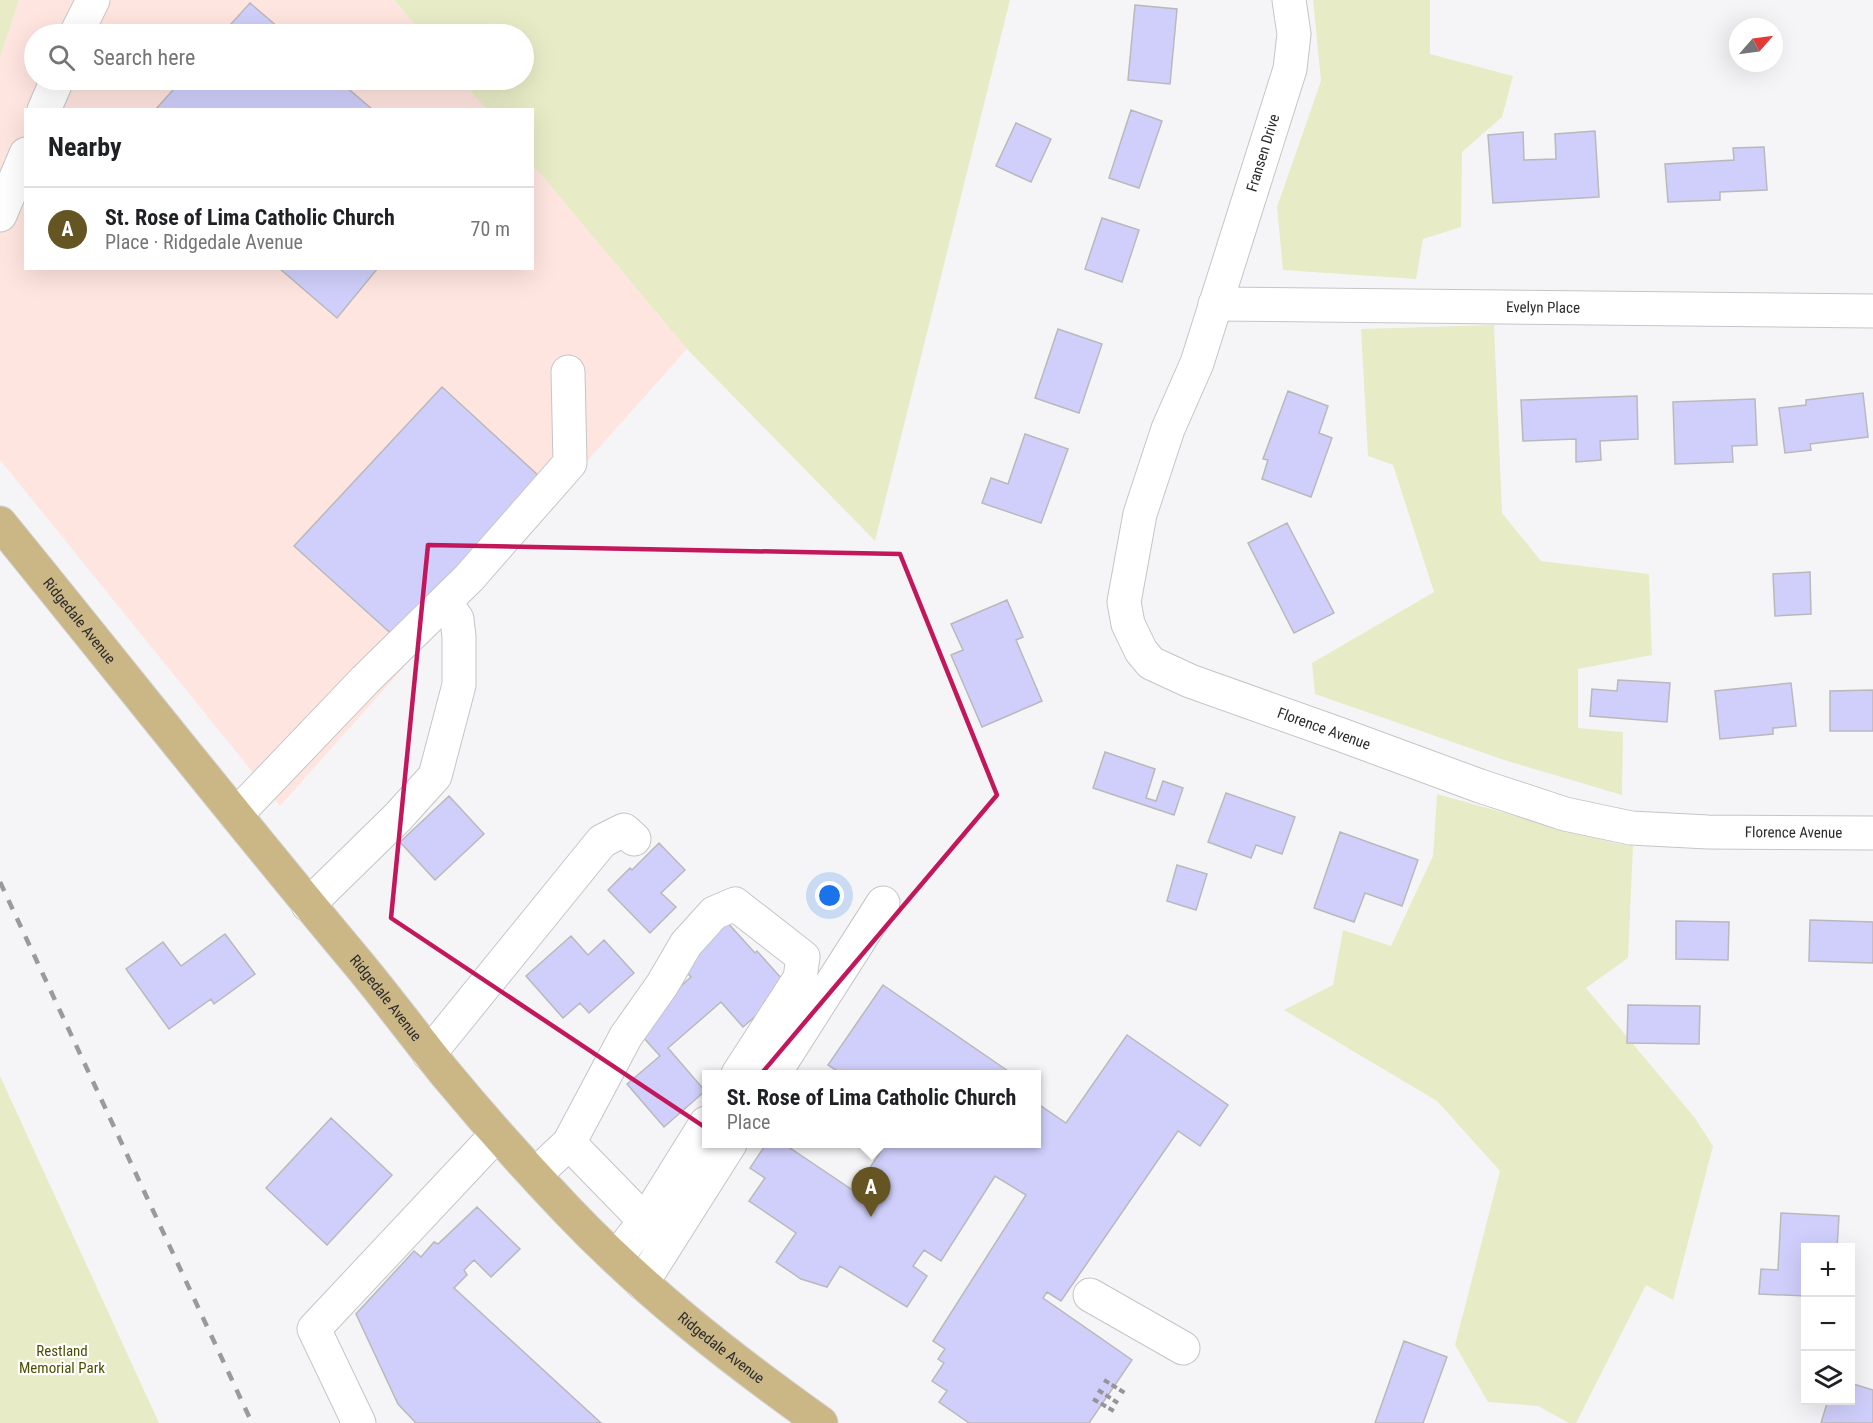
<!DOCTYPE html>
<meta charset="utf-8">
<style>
:root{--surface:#fff;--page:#f6f6f6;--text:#202124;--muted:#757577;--line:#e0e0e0;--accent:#645522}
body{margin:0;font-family:"Roboto Condensed",sans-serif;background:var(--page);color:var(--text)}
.controls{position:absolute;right:18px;bottom:18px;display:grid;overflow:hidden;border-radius:0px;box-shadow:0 6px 24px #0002}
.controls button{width:54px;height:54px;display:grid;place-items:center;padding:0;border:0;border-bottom:2px solid var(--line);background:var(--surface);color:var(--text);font:30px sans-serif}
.compass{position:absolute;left:1729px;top:18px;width:54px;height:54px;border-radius:50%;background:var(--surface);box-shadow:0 6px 24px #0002;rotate:62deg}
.you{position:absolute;left:830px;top:896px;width:21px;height:21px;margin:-15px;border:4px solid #fff;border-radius:50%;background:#1a73e8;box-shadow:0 0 0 9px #1a73e833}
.badge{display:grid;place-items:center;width:39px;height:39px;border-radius:50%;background:var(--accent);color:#fff;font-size:20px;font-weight:700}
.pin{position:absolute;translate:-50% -50px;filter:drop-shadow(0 2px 3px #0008)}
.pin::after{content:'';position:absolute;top:32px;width:21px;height:18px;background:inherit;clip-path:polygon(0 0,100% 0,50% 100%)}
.popup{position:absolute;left:702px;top:1070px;width:339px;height:78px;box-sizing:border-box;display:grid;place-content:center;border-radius:0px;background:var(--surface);filter:drop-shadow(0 2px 4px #0005);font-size:20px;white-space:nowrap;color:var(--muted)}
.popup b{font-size:22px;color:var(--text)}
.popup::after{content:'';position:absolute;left:50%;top:100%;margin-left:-12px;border:12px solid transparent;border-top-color:var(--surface)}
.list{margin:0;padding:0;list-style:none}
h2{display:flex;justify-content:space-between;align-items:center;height:78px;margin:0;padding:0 24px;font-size:26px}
h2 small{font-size:20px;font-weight:400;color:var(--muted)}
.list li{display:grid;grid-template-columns:39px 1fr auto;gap:18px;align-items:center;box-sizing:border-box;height:84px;padding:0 24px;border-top:2px solid var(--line)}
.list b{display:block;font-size:22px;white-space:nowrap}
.list p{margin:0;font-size:20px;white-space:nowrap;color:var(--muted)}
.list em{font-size:20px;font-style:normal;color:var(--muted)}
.icon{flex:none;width:33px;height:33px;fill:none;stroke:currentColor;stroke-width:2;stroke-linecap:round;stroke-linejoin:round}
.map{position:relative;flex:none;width:1873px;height:1423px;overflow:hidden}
.search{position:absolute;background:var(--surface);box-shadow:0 6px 24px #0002;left:24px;top:24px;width:510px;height:66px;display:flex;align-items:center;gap:15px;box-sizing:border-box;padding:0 21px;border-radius:33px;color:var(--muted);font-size:22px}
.panel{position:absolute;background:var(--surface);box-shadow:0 6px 24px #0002;left:24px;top:108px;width:510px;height:162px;border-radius:0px}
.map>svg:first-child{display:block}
.industrial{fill:#ffe5df}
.green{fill:#e8ecc6}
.building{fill:#d0cffb;stroke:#b9b9bb;stroke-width:1.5}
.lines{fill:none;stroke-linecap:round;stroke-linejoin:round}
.minor-casing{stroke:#c5c5c7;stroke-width:35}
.major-casing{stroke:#d1d1d1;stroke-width:35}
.path{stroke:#959597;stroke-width:4;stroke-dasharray:6 3;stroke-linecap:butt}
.minor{stroke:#fff;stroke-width:33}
.major{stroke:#cbb686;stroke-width:33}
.rail{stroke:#9a9a9b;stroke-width:4.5;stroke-dasharray:10 10;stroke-linecap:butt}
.marked{fill:none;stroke:#c2185b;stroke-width:4.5;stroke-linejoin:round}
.labels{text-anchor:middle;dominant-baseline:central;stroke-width:4.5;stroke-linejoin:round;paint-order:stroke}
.street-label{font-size:15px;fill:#2c2c2d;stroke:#fff}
.park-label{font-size:15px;fill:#4c4f00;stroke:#fff}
</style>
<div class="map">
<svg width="1873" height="1423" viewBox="0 0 1873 1423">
<rect width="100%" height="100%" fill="#f5f5f7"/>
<path class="industrial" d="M19,0H394L423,34H34V80H461L486,109L26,110V268H532L533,165L687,349L280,806L0,460V58Z"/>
<path class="green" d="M0,0H19L0,58Z
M394,0H1010L875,541L687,349L533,165L532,110L486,109L461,80H524V34H423Z
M1313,0H1430V54L1513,76L1502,117L1462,152L1461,227L1423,239L1416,279L1283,270L1277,207L1321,81Z
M1494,325L1502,513L1541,561L1649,574L1652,655L1578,669V728L1623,732L1622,795L1504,760L1315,694L1312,663L1434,592L1393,465L1368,456L1361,329Z
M1437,794L1614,843L1633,846L1628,958L1586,988L1695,1118L1713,1146L1673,1300L1646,1285L1576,1423H1569L1538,1406L1488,1402L1455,1345L1500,1171L1437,1101L1284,1010L1333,985L1343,930L1391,946L1433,856Z
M0,1076L159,1423H0Z"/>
<path class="building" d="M250,3L286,34H222Z
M1135,5L1177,9L1170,84L1128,80Z
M182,80H338L373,110H155Z
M1131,110L1162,121L1139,188L1109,178Z
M1016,123L1051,139L1031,182L996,166Z
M1595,131L1599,197L1493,203L1488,135L1523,132L1524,160L1556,159L1555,134Z
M1764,147L1767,190L1720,192V200L1668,202L1665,164L1734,160L1733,148Z
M1102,218L1139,230L1122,282L1085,269Z
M279,268H378L337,318Z
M1058,329L1102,344L1079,413L1035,398Z
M442,387L540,477L397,639L294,546Z
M1288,391L1328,406L1319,433L1332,438L1311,497L1262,479L1268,460L1263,459Z
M1863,393L1868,437L1810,444L1811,450L1785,453L1779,408L1806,405V400Z
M1637,396L1638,439L1600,441L1601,460L1576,462V439L1523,441L1521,400Z
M1755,399L1757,445L1732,446L1733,462L1675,464L1673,402Z
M1025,434L1068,449L1041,523L982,503L991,478L1008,484Z
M1287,523L1334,613L1294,633L1248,543Z
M1810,572L1811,614L1775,616L1773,574Z
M1007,600L1023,637L1016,640L1042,701L982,727L951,655L963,650L951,624Z
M1618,680L1670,683L1667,722L1590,716L1592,689L1617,691Z
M1791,683L1796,726L1773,728V734L1720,739L1715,691Z
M1873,690V731H1830V691Z
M1105,752L1155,769L1146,798L1156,801L1163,781L1183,788L1174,815L1093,788Z
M1226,793L1295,817L1282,854L1256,845L1251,858L1208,842Z
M449,796L484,834L435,880L400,842Z
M1340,832L1418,860L1402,906L1365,893L1354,922L1314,908Z
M659,843L685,870L661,893L676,907L650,933L608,890L630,868L632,870Z
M1177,865L1207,874L1196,910L1167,901Z
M1810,920L1873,922V963L1809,961Z
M726,921L755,953L757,951L789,987L743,1027L721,1002L668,1048L705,1091L664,1127L627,1084L660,1056L634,1027L691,977L678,963Z
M1676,921L1729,922L1728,960L1676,959Z
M225,934L255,974L214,1004L211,999L169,1029L126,969L163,942L181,966Z
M571,936L588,955L604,940L634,973L589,1013L580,1003L563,1018L526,976Z
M883,985L1011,1073L1010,1074H842L828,1065Z
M1628,1005L1700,1006L1699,1044L1627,1043Z
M1127,1035L1228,1105L1200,1146L1178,1131L1061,1301L1047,1292L1043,1298L1132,1360L1089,1423H969L939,1402L947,1391L932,1381L944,1363L938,1359L945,1349L933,1341L1026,1195L995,1176L941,1261L924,1250L913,1266L927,1276L907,1307L840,1266L827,1287L801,1279L776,1262L796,1233L749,1201L765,1178L750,1168L766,1144H784L854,1191L886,1144H1036V1106L1038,1104L1066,1123Z
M331,1118L392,1175L327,1245L266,1188Z
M477,1207L520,1249L491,1277L474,1260L464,1270L467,1275L454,1288L601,1423H416L398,1404L356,1314L414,1251L421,1257L434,1242L438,1244Z
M1781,1213L1839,1216L1837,1248H1806V1296L1759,1294L1761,1269L1778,1270Z
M1404,1341L1447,1357L1423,1423H1375Z
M1850,1383L1873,1390V1423H1821L1828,1400H1850Z"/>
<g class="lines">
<g class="minor-casing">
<g id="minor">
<path id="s1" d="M1289,0L1294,34L1290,69L1197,363L1168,429L1140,514L1124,602L1128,624L1141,651L1151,663L1190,681L1339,734L1480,786L1565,814L1631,828L1708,832L1873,833"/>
<path d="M76,34L93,0"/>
<path d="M44,110L57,80"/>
<path d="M0,215L26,154"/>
<path id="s2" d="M1215,304L1873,311"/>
<path d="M236,815L365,680L469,578L570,463L568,372"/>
<path d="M308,905L398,817L435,776L459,685V637L457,619L445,602"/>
<path d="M429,1054L602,841L624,830L634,839"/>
<path d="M774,1074L883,903"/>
<path d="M569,1143L626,1036L662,985L686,944L714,913L735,904L803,957L800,978L738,1074"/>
<path d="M535,1175L569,1143L645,1221L616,1258"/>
<path d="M645,1221L706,1123"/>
<path d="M642,1283L730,1144"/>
<path d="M1090,1295L1183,1348"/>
<path d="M359,1423L314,1329L497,1134"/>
</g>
</g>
<g class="major-casing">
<g id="major">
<path id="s3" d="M0,523C119,669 236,818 357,962C387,998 415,1036 445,1073C484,1120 525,1166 567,1210C644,1291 731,1359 821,1423"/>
</g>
</g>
<path class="path" d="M1104,1380L1125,1393
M1098,1390L1118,1403
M1093,1399L1114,1411"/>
<use href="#minor" class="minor"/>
<use href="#major" class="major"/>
<path class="rail" d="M0,882L252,1423"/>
</g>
<path class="marked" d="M428,545L900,554L997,795L712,1132L391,918Z"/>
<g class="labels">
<g class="street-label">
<text transform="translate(1263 153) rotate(-73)">Fransen Drive</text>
<text stroke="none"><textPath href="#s2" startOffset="328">Evelyn Place</textPath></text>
<text stroke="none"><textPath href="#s3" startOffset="126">Ridgedale Avenue</textPath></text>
<text stroke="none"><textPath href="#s1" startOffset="882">Florence Avenue</textPath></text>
<text stroke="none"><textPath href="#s1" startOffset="1368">Florence Avenue</textPath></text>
<text stroke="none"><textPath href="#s3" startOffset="612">Ridgedale Avenue</textPath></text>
<text stroke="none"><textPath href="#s3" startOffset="1098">Ridgedale Avenue</textPath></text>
</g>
<g class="park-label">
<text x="62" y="1351">Restland<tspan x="62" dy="17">Memorial Park</tspan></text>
</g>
</g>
</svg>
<div class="controls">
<button>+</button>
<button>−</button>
<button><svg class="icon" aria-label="layers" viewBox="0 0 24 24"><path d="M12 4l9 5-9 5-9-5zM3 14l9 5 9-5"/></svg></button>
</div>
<svg class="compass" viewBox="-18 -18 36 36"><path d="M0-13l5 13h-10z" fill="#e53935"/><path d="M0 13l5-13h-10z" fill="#757577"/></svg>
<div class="you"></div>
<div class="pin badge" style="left:871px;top:1217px">A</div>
<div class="popup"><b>St. Rose of Lima Catholic Church</b>Place</div>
<div class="search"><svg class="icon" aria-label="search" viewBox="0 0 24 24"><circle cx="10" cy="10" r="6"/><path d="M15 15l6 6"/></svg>Search here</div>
<section class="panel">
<h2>Nearby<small></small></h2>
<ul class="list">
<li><span class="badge">A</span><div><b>St. Rose of Lima Catholic Church</b><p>Place · Ridgedale Avenue</p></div><em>70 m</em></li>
</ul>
</section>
</div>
